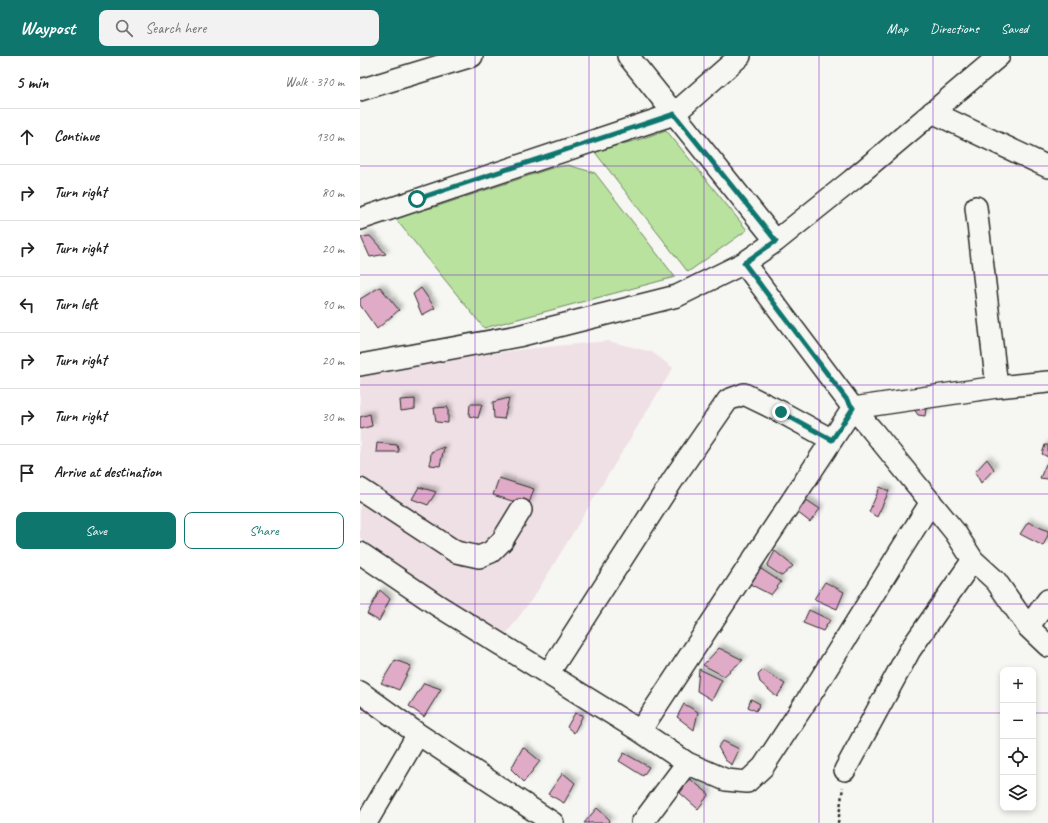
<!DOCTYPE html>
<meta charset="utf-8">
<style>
:root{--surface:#fff;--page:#f2f2f2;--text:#222;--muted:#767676;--line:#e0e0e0;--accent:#0f766e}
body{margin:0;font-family:Caveat,sans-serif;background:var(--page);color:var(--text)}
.controls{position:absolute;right:12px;bottom:12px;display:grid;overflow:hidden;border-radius:8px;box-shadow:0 2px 6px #0003}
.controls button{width:36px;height:36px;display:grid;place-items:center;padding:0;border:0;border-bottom:1px solid var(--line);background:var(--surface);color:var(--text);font:20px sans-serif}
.stop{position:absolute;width:12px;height:12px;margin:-9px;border:3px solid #0f766e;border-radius:50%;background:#fff}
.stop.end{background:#0f766e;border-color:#fff;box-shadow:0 1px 4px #0008}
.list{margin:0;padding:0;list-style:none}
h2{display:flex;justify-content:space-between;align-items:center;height:52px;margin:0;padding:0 16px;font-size:17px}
h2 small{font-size:13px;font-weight:400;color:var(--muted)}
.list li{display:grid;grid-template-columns:26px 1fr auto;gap:12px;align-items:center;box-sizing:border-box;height:56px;padding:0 16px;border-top:1px solid var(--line)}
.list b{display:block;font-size:15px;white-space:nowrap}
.list em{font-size:13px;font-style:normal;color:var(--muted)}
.actions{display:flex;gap:8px;padding:12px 16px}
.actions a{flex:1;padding:9px 0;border:1px solid var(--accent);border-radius:8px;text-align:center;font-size:14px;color:var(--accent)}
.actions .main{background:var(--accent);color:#fff}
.icon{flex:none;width:22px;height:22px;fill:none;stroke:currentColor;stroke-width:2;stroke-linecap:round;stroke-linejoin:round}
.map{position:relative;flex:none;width:688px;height:767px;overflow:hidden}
header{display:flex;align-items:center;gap:24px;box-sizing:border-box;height:56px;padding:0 20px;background:var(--accent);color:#fff}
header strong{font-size:19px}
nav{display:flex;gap:22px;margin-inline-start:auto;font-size:14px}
.search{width:280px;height:36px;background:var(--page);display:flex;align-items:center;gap:10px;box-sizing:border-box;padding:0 14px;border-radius:8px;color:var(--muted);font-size:15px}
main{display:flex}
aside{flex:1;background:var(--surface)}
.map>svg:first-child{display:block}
.built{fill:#efe0e5}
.green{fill:#b8e29e;stroke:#728664}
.building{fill:#e0abc6;stroke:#2b2b2b;filter:url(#shadow)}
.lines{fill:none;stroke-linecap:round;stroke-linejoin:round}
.minor-casing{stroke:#2b2b2b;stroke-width:24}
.path{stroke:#2b2b2b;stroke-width:2.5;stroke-dasharray:3 3;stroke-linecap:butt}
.minor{stroke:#f6f6f2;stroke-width:21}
.route{stroke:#0f766e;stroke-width:5}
.grid{fill:none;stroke:#7b2cbf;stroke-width:1;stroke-opacity:0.55}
</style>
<header>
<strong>Waypost</strong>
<div class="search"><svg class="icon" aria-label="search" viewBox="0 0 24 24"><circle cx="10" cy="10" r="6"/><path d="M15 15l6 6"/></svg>Search here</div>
<nav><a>Map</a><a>Directions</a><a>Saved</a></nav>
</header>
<main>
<aside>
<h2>5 min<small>Walk · 370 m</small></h2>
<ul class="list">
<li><svg class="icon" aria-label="ahead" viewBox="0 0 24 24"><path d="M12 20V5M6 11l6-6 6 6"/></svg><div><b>Continue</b></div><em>130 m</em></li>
<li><svg class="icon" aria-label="right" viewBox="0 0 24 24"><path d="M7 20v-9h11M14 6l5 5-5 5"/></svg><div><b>Turn right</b></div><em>80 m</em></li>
<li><svg class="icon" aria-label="right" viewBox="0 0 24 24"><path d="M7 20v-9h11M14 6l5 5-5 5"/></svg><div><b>Turn right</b></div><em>20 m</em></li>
<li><svg class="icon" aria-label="left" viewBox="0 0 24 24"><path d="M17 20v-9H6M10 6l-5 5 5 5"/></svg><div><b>Turn left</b></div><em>90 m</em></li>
<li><svg class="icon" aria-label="right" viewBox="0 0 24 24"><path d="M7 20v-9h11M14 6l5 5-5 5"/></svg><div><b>Turn right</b></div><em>20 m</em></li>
<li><svg class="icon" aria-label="right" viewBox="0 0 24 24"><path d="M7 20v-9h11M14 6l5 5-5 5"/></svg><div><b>Turn right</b></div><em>30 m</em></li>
<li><svg class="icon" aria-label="arrive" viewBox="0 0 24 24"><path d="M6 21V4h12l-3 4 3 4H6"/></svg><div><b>Arrive at destination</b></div></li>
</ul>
<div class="actions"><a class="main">Save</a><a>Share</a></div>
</aside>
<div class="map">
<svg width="688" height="767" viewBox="0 0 688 767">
<defs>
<filter id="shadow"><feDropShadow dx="3.5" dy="-3.5" stdDeviation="2" flood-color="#0004"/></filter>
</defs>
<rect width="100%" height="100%" fill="#f6f6f2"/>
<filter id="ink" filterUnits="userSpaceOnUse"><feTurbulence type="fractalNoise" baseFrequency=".025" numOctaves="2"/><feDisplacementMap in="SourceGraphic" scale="8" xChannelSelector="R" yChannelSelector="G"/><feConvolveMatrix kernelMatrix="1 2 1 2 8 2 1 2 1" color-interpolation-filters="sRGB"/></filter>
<g filter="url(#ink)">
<path class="built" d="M248,285L292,296L313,312L177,536L144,581L0,482V317L8,315L166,293Z"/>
<path class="green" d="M306,74L387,174L328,216L234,95L278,84Z
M208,109L235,117L315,221L124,272L34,161L75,151L192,112Z"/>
<path class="building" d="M10,180L26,198L10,201L1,181Z
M20,231L39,254L17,273L0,249V243Z
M61,232L75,252L62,259L53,238Z
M149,342L144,363L134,362L133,346Z
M55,343V353L41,355L40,344Z
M567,345L565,360L558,359L549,346Z
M110,348H122L118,362L109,360Z
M88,351V367L76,366L74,352Z
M10,358L12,370L0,373V361Z
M17,387L37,389L39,396H16Z
M685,389H688V401L682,398Z
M84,391L80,410L70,409L71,396Z
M627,403L634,413L621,427L615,416Z
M688,407V423L680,422L686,408Z
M139,422L174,433L168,450L133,439Z
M59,431L76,436L68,449L52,443Z
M520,431L529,435L517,461L509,456Z
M445,443L460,453L450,466L437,456Z
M668,466L688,475V479L683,490L660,478Z
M415,495L433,510L422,520L407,510Z
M398,511L421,526L411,539L386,526Z
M465,526L484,536L477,553L454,543Z
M20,534L30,543L19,565L7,558Z
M449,554L470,564L463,575L443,567Z
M359,592L383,604L364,620L343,609Z
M35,604L51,610L39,634L21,627Z
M339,613L362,624L352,644L337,635Z
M403,614L425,628L417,641L400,626L398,619Z
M64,627L81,633L64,661L49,650Z
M391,643L400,648L396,655L388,651Z
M324,648L338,656L334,674L317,661Z
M215,657L223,659L214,677L207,671Z
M363,685L379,693L372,709L365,704L358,691Z
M163,691L180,705L164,726L151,713Z
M264,697L289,711L283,720L259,705Z
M203,717L215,727L204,747L188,738Z
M330,723L349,738L338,753L320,737Z
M237,752L250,764L249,767H224Z"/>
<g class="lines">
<g class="minor-casing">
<path id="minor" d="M268,0L416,185
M0,34L112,0
M572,56L688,111
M616,151L637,331
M0,163L314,58L380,0
M384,207L493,352L637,331L688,326
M0,309L158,280L317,240L384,207L416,185L492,124L639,0
M0,433L96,496L119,501L131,496L142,485L161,454
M0,497L77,549L280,675L327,707L366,724L387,726L403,711L453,635L571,446
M668,571L688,544
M188,618L314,422L368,344L384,338L421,356L472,384
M0,636L58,678L193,767
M280,675L493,352L512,374L595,476L613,504L636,525L668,571L688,590
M485,714L550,594L613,504
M6,767L58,678
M282,767L327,707"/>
</g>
<path class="path" d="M478,767L483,731"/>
<use href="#minor" class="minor"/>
</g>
</g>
<g class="lines" filter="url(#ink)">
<path class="route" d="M57,143L314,58L416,185L384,207L493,352L472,384L421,356"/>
</g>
<path class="grid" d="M115,0V767M229,0V767M344,0V767M459,0V767M573,0V767M0,110H688M0,219H688M0,329H688M0,438H688M0,548H688M0,657H643M673,657H688"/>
</svg>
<div class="controls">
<button>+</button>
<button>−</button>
<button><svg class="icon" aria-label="locate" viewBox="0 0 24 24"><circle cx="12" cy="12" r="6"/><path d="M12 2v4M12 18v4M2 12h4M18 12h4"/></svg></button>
<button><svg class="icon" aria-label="layers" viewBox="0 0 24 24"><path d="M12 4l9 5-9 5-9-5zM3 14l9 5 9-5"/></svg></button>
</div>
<div class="stop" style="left:57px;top:143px"></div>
<div class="stop end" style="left:421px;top:356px"></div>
</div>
</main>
